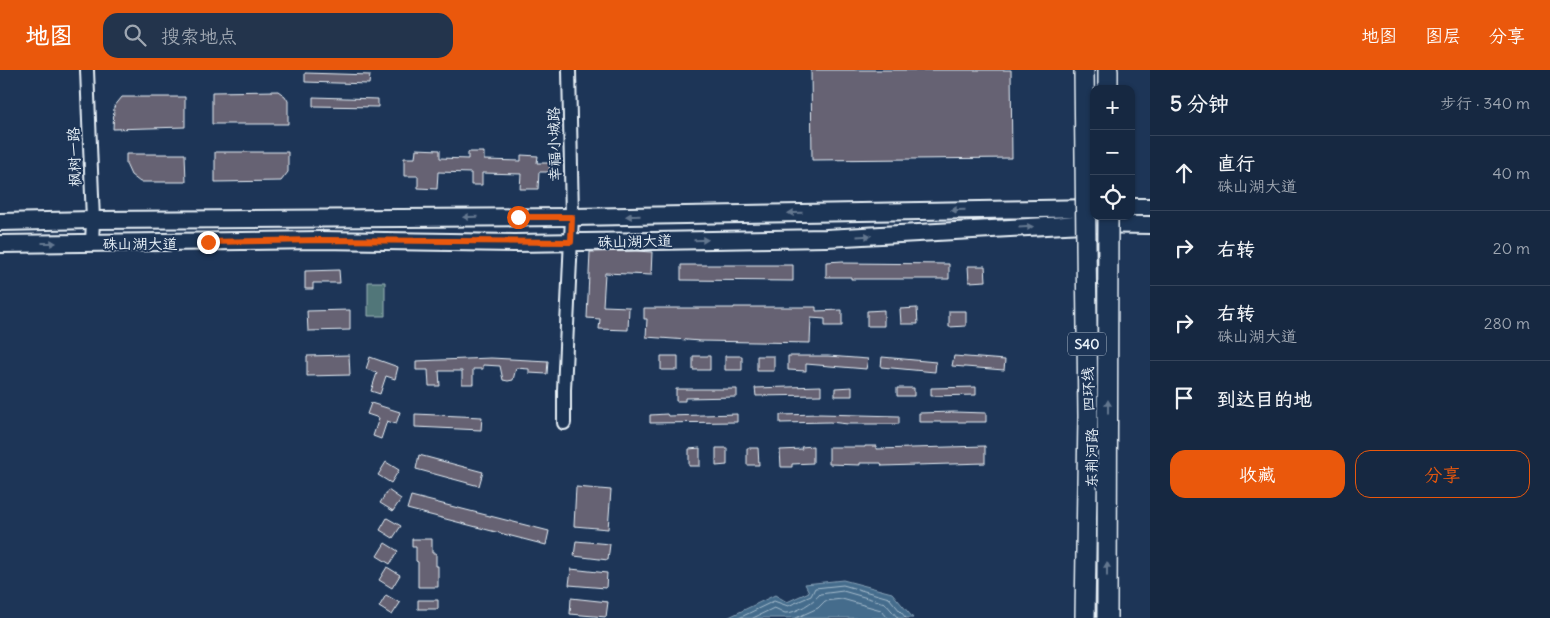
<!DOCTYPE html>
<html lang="zh">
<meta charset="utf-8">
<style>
:root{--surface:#162841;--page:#23344c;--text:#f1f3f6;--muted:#9ea6b1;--line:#35445a;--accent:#ea580c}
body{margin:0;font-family:Delius,"LXGW WenKai TC",sans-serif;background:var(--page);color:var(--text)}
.controls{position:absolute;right:15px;top:15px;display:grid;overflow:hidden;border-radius:10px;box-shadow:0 1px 4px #0004}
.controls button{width:45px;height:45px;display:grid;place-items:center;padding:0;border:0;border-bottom:1px solid var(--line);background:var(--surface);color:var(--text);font:25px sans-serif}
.stop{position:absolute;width:15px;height:15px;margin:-11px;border:4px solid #ea580c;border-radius:50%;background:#fff}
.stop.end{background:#ea580c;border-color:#fff;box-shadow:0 1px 5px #0008}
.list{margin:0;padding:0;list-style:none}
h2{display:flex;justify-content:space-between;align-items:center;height:65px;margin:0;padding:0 20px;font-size:21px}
h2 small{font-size:16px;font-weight:400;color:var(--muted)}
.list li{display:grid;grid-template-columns:32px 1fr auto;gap:15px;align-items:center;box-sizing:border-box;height:75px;padding:0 20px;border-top:1px solid var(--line)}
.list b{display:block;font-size:19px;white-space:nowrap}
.list p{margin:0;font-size:16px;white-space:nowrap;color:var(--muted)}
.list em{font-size:16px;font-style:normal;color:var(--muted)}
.actions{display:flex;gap:10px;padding:15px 20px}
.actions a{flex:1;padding:11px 0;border:1px solid var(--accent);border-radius:15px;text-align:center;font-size:18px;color:var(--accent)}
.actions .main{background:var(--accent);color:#fff}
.icon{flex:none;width:28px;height:28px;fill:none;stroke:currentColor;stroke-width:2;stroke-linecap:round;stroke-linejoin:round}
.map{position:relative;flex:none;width:1150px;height:548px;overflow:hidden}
header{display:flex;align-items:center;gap:30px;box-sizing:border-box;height:70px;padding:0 25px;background:var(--accent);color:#fff}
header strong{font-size:24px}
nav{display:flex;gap:28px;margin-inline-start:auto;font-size:18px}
.search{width:350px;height:45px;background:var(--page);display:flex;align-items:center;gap:12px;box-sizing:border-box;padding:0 18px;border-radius:15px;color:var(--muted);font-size:19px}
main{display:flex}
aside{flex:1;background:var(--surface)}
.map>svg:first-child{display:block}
.green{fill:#517679;stroke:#9cb4b8}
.water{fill:#446c8c;stroke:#86a1b7}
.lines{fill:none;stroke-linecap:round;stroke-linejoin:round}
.shore{stroke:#a6bccd;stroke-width:1}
.building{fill:#666273;stroke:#e8f1f8}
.minor-casing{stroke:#e8f1f8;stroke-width:16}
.major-casing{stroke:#e8f1f8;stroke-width:20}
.highway-casing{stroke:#e8f1f8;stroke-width:22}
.minor{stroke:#1d3557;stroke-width:12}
.major{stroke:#1d3557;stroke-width:16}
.highway{stroke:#1d3557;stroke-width:19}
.highway-bridge-casing{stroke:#e8f1f8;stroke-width:22;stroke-linecap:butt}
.highway-bridge{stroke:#1d3557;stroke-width:19}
.oneway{fill:#64778f}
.route{stroke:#ea580c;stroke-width:6}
.labels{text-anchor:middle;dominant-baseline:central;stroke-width:4;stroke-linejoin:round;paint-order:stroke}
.shield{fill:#1d3557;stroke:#abb9c8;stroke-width:1}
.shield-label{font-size:14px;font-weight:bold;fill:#e8f1f8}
.street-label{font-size:15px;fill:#e8f1f8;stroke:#1d3557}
</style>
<header>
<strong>地图</strong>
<div class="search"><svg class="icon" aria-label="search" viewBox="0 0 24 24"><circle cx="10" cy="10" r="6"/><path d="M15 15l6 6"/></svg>搜索地点</div>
<nav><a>地图</a><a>图层</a><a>分享</a></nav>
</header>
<main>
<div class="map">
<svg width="1150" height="548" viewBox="0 0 1150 548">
<rect width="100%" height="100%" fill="#1d3557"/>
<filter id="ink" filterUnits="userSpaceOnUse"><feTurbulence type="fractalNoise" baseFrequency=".02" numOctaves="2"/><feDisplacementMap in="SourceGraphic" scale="10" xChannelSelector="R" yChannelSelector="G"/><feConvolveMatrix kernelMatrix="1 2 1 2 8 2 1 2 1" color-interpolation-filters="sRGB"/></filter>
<g filter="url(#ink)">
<path class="green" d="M368,212H385V246H368Z"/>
<path class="water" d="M843,510L892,523L913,548H727L775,525L787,532L809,522L805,514Z"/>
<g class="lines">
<path class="shore" d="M739,548L774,531L788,536L811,526L815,518L843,515L889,528L906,548
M753,548L774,538C778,539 782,542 785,543C795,544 815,531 820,524L843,521L885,533L898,548
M796,548L818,538L825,531L842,529L881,540L888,548"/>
</g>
<path class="building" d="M811,0H1011L1012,88L812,90Z
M305,3L370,5L369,14L305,12Z
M278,21L285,26L288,31V54H212V22Z
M122,27H185V57L113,59L114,37Z
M313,27L378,29V37L313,36Z
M416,79L440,80V88L468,89V82H484V90L521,91V85L538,86L537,93H550L549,102H539L538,119H520L521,104L482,103V115H471V103L438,102L437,119L418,118V106H404V88H415Z
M215,82H288V102L281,111L215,112Z
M126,84H185L186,112H140L131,105L126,94Z
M636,181L652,182L651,205L605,203L603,236L629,237L628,260L599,259L600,249L587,248L590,182Z
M843,191V193L949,194V209H851V207H826V192Z
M681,195H793V211L681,210Z
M968,196H985L986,211L969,212Z
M339,200L340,213H313V219H305V201Z
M734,237H816V241L842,240V256H825V249L811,248L810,273L701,271L646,267L647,249H644V238H734Z
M917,238L918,254H901L900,239Z
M350,240V260L308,261L307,241Z
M884,240V256H867V241Z
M949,241H966V256L949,257Z
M349,285L350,305L307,306V286Z
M661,286H678V300H661Z
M693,286H710V300H693Z
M725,286H742V300H725Z
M757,286H774V301H757Z
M788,286H828L868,289L866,299L806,294V301L788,300Z
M954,286L1005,290L1004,300L952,296Z
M370,287L398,297L395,309L386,306L380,324L371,321L377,303L366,299Z
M882,287L936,292L935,302L881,297Z
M491,288L548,291L547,304L529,303V299L516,298L513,310L508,311L503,310L500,296L483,295V299H473V314H462V301H439L440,316H429L428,300H416V291Z
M821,316V325L756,326L755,318Z
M852,317V326H835V318Z
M976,317V325L931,326V318Z
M897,318H914V326H897Z
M676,319H737V327L685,328V331H676Z
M371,333L400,342L396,354L387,351L381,369L373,366L379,348L367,344Z
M954,342L986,343V352H919V343Z
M415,344L482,347L481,360L415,357Z
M667,344L668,346L737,344V352L650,353V345Z
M820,344L899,346V354H848L830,352L780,353V345Z
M813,376V393L792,394V397H781L780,380L802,379L801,377Z
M865,376H876V379L985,376V393L882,396L881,393H860V395L829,394V377H865Z
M700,378V396H689V379Z
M716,378H727V395L716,396Z
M747,378H758L759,395H747Z
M419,385L483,402L479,416L416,399Z
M386,392L399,400L391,413L378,405Z
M576,417L611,420L608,459L574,456Z
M388,420L401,429L393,441L380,433Z
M411,426L549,461L546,475L407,439Z
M387,448L401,456L393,468L380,460Z
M412,469H432V483H436V496H438V517H418V492L416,491V477H412Z
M576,471L610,474L608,490L574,486Z
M385,473L398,481L390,494L377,486Z
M387,497L400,505L392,518L379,510Z
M571,499L607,503L606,518L569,515Z
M386,525L400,533L392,545L379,537Z
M571,528L608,532L606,547L570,544Z
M418,530H438V539H418Z"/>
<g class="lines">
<g class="minor-casing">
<path id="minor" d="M87,0L93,150L92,173
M564,353V320L572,147L569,0"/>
</g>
<g class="major-casing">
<path id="major" d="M1131,137H1150
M0,152L93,150L572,147L1094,138
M0,174L321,170L514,173L654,171L826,168L1083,154L1150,155"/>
</g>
<g class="highway-casing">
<path id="highway" d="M1108,19V0"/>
</g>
<use href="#minor" class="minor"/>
<use href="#major" class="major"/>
<use href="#highway" class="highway"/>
<g class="highway-bridge-casing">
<path id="highway-bridge" d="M1084,0L1088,346L1085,548
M1107,548L1108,146"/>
</g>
<use href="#highway-bridge" class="highway-bridge"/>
</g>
<defs><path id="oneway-solid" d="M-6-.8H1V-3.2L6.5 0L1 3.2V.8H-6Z" transform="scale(1.25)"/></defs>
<g class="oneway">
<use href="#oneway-solid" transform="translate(958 140) rotate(179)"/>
<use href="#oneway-solid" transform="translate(795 143) rotate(179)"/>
<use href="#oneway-solid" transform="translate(633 146) rotate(179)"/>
<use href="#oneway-solid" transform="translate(470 147) rotate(179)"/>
<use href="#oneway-solid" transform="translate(1026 157) rotate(-3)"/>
<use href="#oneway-solid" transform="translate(864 166) rotate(-3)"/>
<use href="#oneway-solid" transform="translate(701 170) rotate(-1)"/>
<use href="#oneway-solid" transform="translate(49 173)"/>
<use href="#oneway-solid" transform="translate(1108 337) rotate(-90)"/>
<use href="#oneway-solid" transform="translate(1107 499) rotate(-90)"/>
</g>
</g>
<g class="lines" filter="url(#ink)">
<path class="route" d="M208,172L321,170L571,172L572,147H518"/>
</g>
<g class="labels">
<rect class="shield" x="1068" y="262.5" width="38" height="23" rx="4"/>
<g class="shield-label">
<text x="1087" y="274">S40</text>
</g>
<g class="street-label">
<text transform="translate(554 74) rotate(-91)">幸福小城路</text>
<text transform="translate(74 87) rotate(-92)">枫树一路</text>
<text transform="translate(635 171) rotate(-1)">硃山湖大道</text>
<text x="140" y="173">硃山湖大道</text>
<text transform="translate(1088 319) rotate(-91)">四环线</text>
<text transform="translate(1091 388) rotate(-90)">东荆河路</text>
</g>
</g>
</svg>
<div class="controls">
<button>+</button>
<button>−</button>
<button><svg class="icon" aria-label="locate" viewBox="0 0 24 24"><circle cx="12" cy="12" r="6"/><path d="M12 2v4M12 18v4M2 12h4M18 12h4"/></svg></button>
</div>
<div class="stop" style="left:518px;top:147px"></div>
<div class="stop end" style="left:208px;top:172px"></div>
</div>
<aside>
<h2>5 分钟<small>步行 · 340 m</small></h2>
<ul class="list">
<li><svg class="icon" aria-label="ahead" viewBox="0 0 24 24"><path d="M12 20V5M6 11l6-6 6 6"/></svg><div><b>直行</b><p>硃山湖大道</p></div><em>40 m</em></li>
<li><svg class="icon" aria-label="right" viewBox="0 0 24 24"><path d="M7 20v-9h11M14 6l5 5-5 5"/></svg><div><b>右转</b></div><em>20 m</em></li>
<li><svg class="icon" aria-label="right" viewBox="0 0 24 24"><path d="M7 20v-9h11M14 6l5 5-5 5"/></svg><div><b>右转</b><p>硃山湖大道</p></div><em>280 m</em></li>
<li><svg class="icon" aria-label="arrive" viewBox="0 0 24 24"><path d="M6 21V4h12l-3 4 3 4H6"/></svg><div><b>到达目的地</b></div></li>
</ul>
<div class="actions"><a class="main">收藏</a><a>分享</a></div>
</aside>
</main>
